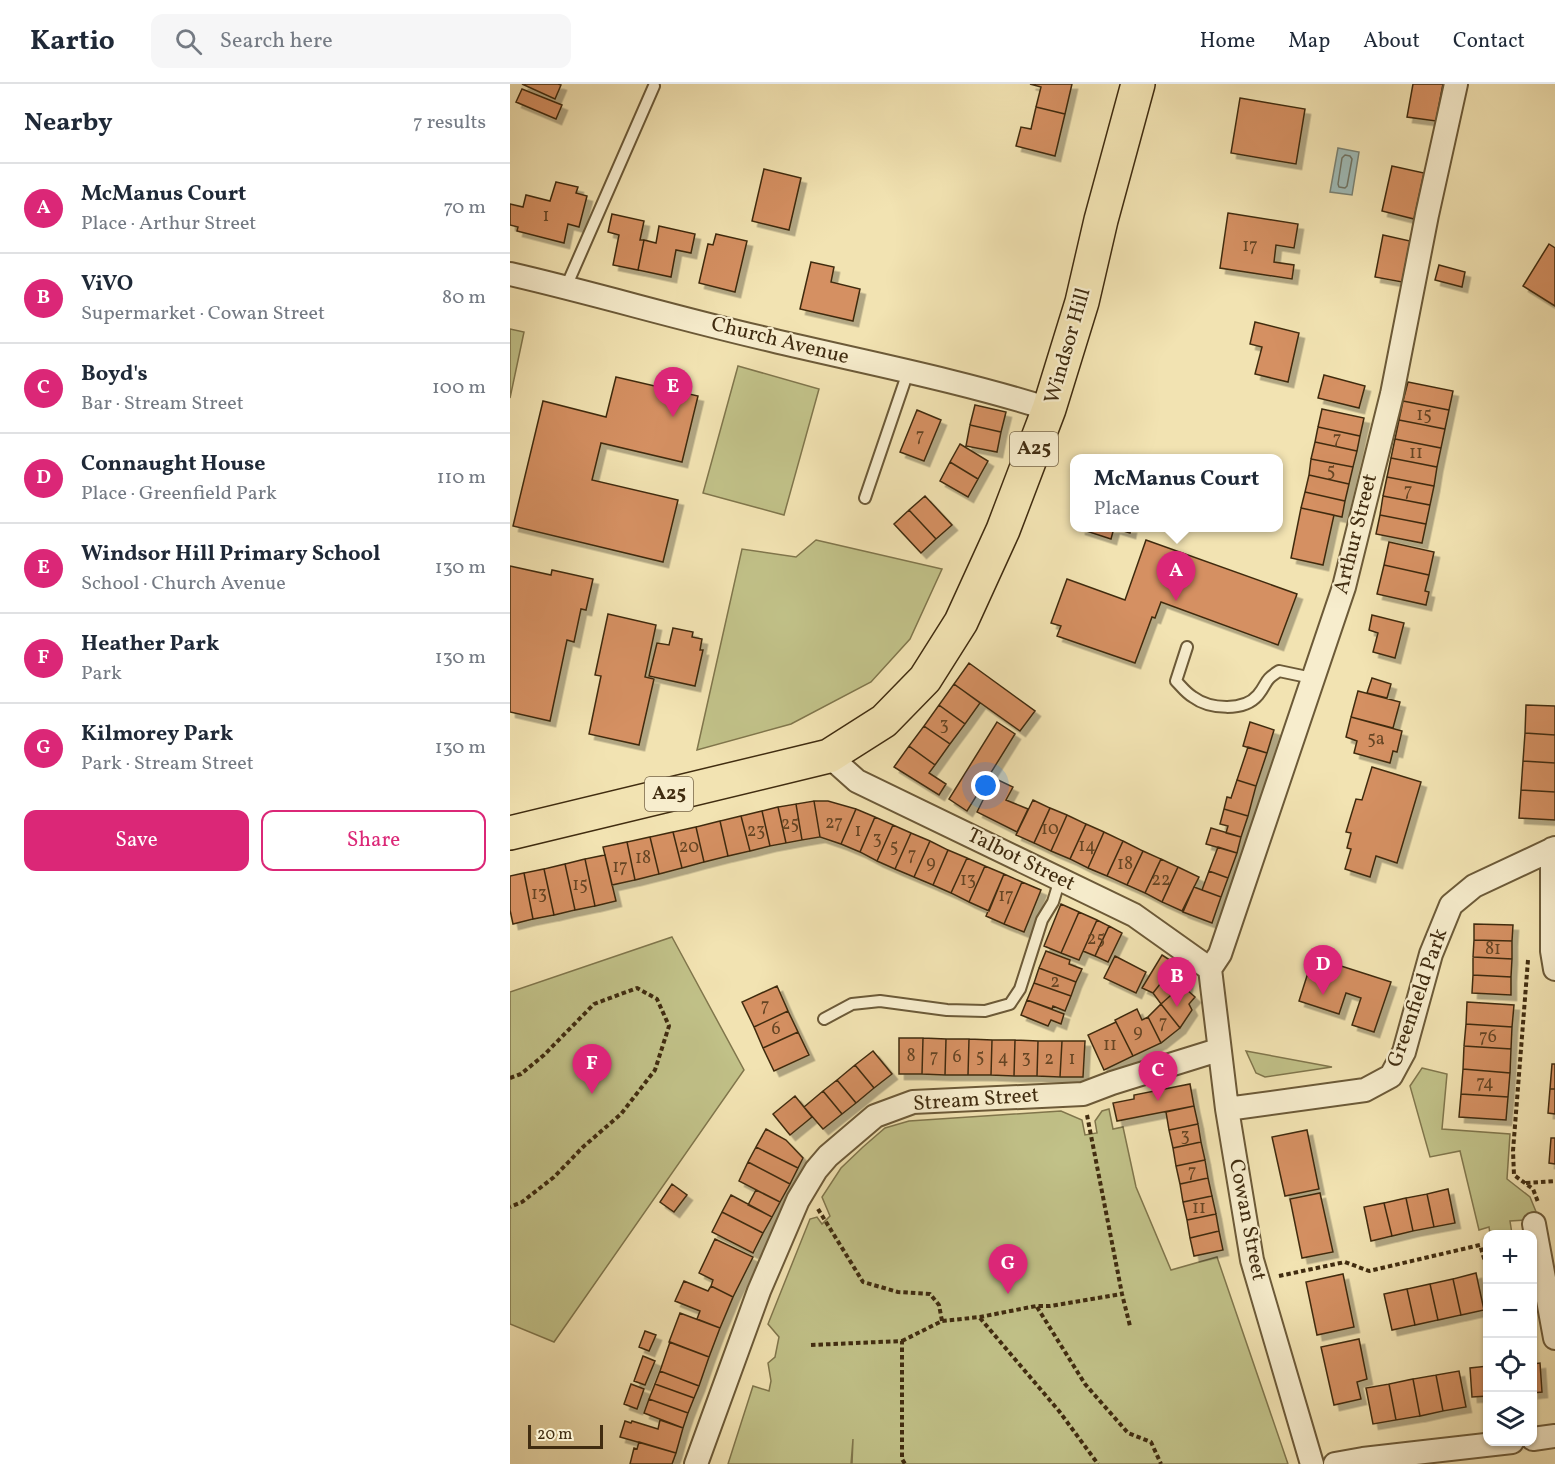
<!DOCTYPE html>
<meta charset="utf-8">
<style>
:root{--surface:#fff;--page:#f6f6f7;--text:#1f2937;--muted:#747a83;--line:#e0e1e3;--accent:#db2777}
body{margin:0;font-family:Vollkorn,serif;background:var(--page);color:var(--text)}
.controls{position:absolute;right:18px;bottom:18px;display:grid;overflow:hidden;border-radius:12px;box-shadow:0 2px 4px #0004}
.controls button{width:54px;height:54px;display:grid;place-items:center;padding:0;border:0;border-bottom:2px solid var(--line);background:var(--surface);color:var(--text);font:30px sans-serif}
.scale{position:absolute;left:18px;bottom:15px;width:75px;box-sizing:border-box;padding-left:6px;border:3px solid #402c10;border-top:0;font-size:16px;line-height:21px;white-space:nowrap;color:#402c10;-webkit-text-stroke:4px #f7edcd;paint-order:stroke}
.you{position:absolute;left:476px;top:702px;width:21px;height:21px;margin:-15px;border:4px solid #fff;border-radius:50%;background:#1a73e8;box-shadow:0 0 0 9px #1a73e833}
.badge{display:grid;place-items:center;width:39px;height:39px;border-radius:50%;background:var(--accent);color:#fff;font-size:20px;font-weight:700}
.pin{position:absolute;translate:-50% -50px;filter:drop-shadow(0 2px 3px #0008)}
.pin::after{content:'';position:absolute;top:32px;width:21px;height:18px;background:inherit;clip-path:polygon(0 0,100% 0,50% 100%)}
.popup{position:absolute;left:560px;top:370px;width:213px;height:78px;box-sizing:border-box;display:grid;place-content:center;border-radius:12px;background:var(--surface);filter:drop-shadow(0 2px 4px #0005);font-size:20px;white-space:nowrap;color:var(--muted)}
.popup b{font-size:22px;color:var(--text)}
.popup::after{content:'';position:absolute;left:50%;top:100%;margin-left:-12px;border:12px solid transparent;border-top-color:var(--surface)}
.list{margin:0;padding:0;list-style:none}
h2{display:flex;justify-content:space-between;align-items:center;height:78px;margin:0;padding:0 24px;font-size:26px}
h2 small{font-size:20px;font-weight:400;color:var(--muted)}
.list li{display:grid;grid-template-columns:39px 1fr auto;gap:18px;align-items:center;box-sizing:border-box;height:90px;padding:0 24px;border-top:2px solid var(--line)}
.list b{display:block;font-size:22px;white-space:nowrap}
.list p{margin:0;font-size:20px;white-space:nowrap;color:var(--muted)}
.list em{font-size:20px;font-style:normal;color:var(--muted)}
.actions{display:flex;gap:12px;padding:18px 24px}
.actions a{flex:1;padding:14px 0;border:2px solid var(--accent);border-radius:12px;text-align:center;font-size:21px;color:var(--accent)}
.actions .main{background:var(--accent);color:#fff}
.icon{flex:none;width:33px;height:33px;fill:none;stroke:currentColor;stroke-width:2;stroke-linecap:round;stroke-linejoin:round}
.map{position:relative;flex:none;width:1045px;height:1380px;overflow:hidden}
header{display:flex;align-items:center;gap:36px;box-sizing:border-box;height:84px;padding:0 30px;background:var(--surface);border-bottom:2px solid var(--line)}
header strong{font-size:28px}
nav{display:flex;gap:33px;margin-inline-start:auto;font-size:21px}
.search{width:420px;height:54px;background:var(--page);display:flex;align-items:center;gap:15px;box-sizing:border-box;padding:0 21px;border-radius:12px;color:var(--muted);font-size:22px}
main{display:flex}
aside{flex:1;background:var(--surface)}
.map>svg:first-child{display:block}
.green{fill:#c1c188;stroke:#80764c;stroke-width:1.5}
.water{fill:#9fbbb7;stroke:#798274;stroke-width:1.5}
.lines{fill:none;stroke-linecap:round;stroke-linejoin:round}
.shore{stroke:#707464;stroke-width:1.5}
.building{fill:#d59062;stroke:#402c10;stroke-width:1.5;filter:url(#shadow)}
.lane-casing{stroke:#6c5a38;stroke-width:14}
.street-casing{stroke:#6c5a38;stroke-width:26}
.primary-casing{stroke:#402c10;stroke-width:36}
.path{stroke:#402c10;stroke-width:4;stroke-dasharray:4.5 3;stroke-linecap:butt}
.lane{stroke:#f7edcd;stroke-width:10}
.street{stroke:#f7edcd;stroke-width:22}
.primary{stroke:#f2e3b2;stroke-width:33}
.labels{text-anchor:middle;dominant-baseline:central;stroke-width:4.5;stroke-linejoin:round;paint-order:stroke}
.number-label{font-size:18px;fill:#654524}
.shield{fill:#f7edcd;stroke:#776649;stroke-width:1.5}
.shield-label{font-size:20px;font-weight:bold;fill:#402c10}
.street-label{font-size:21px;fill:#402c10;stroke:#f7edcd}
</style>
<header>
<strong>Kartio</strong>
<div class="search"><svg class="icon" aria-label="search" viewBox="0 0 24 24"><circle cx="10" cy="10" r="6"/><path d="M15 15l6 6"/></svg>Search here</div>
<nav><a>Home</a><a>Map</a><a>About</a><a>Contact</a></nav>
</header>
<main>
<aside>
<h2>Nearby<small>7 results</small></h2>
<ul class="list">
<li><span class="badge">A</span><div><b>McManus Court</b><p>Place · Arthur Street</p></div><em>70 m</em></li>
<li><span class="badge">B</span><div><b>ViVO</b><p>Supermarket · Cowan Street</p></div><em>80 m</em></li>
<li><span class="badge">C</span><div><b>Boyd's</b><p>Bar · Stream Street</p></div><em>100 m</em></li>
<li><span class="badge">D</span><div><b>Connaught House</b><p>Place · Greenfield Park</p></div><em>110 m</em></li>
<li><span class="badge">E</span><div><b>Windsor Hill Primary School</b><p>School · Church Avenue</p></div><em>130 m</em></li>
<li><span class="badge">F</span><div><b>Heather Park</b><p>Park</p></div><em>130 m</em></li>
<li><span class="badge">G</span><div><b>Kilmorey Park</b><p>Park · Stream Street</p></div><em>130 m</em></li>
</ul>
<div class="actions"><a class="main">Save</a><a>Share</a></div>
</aside>
<div class="map">
<svg width="1045" height="1380" viewBox="0 0 1045 1380">
<defs>
<filter id="shadow"><feDropShadow dx="5.5" dy="5.5" stdDeviation="0" flood-color="#0004"/></filter>
</defs>
<rect width="100%" height="100%" fill="#f2e3b2"/>
<filter id="stains"><feTurbulence type="fractalNoise" baseFrequency=".00333" numOctaves="4"/><feColorMatrix values="0 0 0 0 .2 0 0 0 0 .09 0 0 0 0 .02 0 0 0 .5 -.17"/></filter>
<radialGradient id="worn" r=".72"><stop offset=".6" stop-color="#630" stop-opacity="0"/><stop offset="1" stop-color="#630" stop-opacity=".3"/></radialGradient>
<path class="green" d="M0,245L14,248L0,314Z
M228,282L309,305L274,431L193,409Z
M306,456L432,485L400,555L361,598L281,640L187,666L232,465L286,473Z
M162,853L234,986L44,1258L0,1240V908Z
M736,967L822,983L755,993L746,989Z
M912,984L937,990L932,1045L1000,1050L997,1095L1020,1113L1029,1135L1000,1137L1002,1150H980L979,1143L969,1146L950,1067L920,1073L900,1002Z
M599,1025L603,1045L613,1043L626,1103L661,1186L707,1173L778,1380H342L343,1355L341,1380H218L243,1302L259,1307L261,1297L258,1279L265,1273L269,1253L258,1240L300,1135L307,1133L312,1140L320,1132L312,1113L331,1084L353,1063L375,1044L399,1037L551,1027L572,1036L575,1051L587,1049L585,1037L592,1027Z"/>
<path class="water" d="M828,64L849,68L842,111L820,108Z"/>
<g class="lines">
<path class="shore" d="M835,71L840,72L842,75L837,102L835,104L829,103L828,100L832,74Z"/>
</g>
<path class="building" d="M12,0H48L51,1L45,15Z
M520,0H562L555,30L526,23L531,3Z
M903,0H933L926,37L897,33Z
M12,5L52,21L46,35L6,18Z
M730,14L795,25L786,80L721,69Z
M526,23L555,30L545,72L506,62L511,43L521,45Z
M882,82L914,89L904,135L872,127Z
M254,85L291,94L279,146L242,137Z
M46,98L68,103L66,109L77,112L69,143L58,140L54,159L7,147L8,143L0,141V120L13,123L16,111L40,117Z
M718,129L788,140L784,164L766,161L764,178L784,181L782,195L710,184Z
M102,130L134,137L130,156H134L128,186L103,181L109,151L98,148Z
M149,142L185,150L181,169L166,166L161,193L128,186L134,156L146,159Z
M206,150L237,157L225,208L189,199L198,160L203,161Z
M873,151L900,157L892,198L865,193Z
M1039,160L1045,164V222L1013,202Z
M301,178L324,183L321,198L350,205L343,237L290,225Z
M929,181L955,188L952,203L925,196Z
M745,238L789,249L778,298L745,290L752,263L740,260Z
M814,291L855,302L849,324L808,314Z
M106,293L188,312L172,378L91,359L82,396L168,416L153,478L3,442L33,317L96,333Z
M898,298L943,307L939,326L893,317Z
M893,317L939,326L935,345L889,336Z
M465,321L496,328L491,348L460,341Z
M812,325L854,334L850,352L808,343Z
M407,326L431,336L414,377L390,368Z
M889,336L935,345L931,364L885,355Z
M460,341L491,348L487,368L456,362Z
M808,343L850,352L847,367L805,358Z
M885,355L931,364L927,383L881,374Z
M805,358L847,367L843,383L801,375Z
M450,360L478,377L468,395L440,378Z
M881,374L927,383L924,402L877,393Z
M801,375L843,383L839,400L799,391Z
M440,378L468,395L458,413L430,397Z
M799,391L839,400L835,417L795,408Z
M877,393L924,402L920,421L873,412Z
M795,408L835,417L832,433L791,424Z
M415,412L442,441L426,455L399,426Z
M873,412L920,421L916,440L870,431Z
M791,424L824,431L813,481L781,474Z
M399,426L426,455L411,469L384,440Z
M870,431L916,440L912,459L866,450Z
M570,444H621L620,449L604,444L601,455L570,445Z
M636,456L787,510L768,561L651,518L645,534L642,533L625,579L547,552L551,542L541,539L557,495L615,516Z
M879,458L924,468L919,491L874,481Z
M874,481L919,491L915,507L919,508L916,521L867,510Z
M0,482L41,491L42,486L83,495L76,526L71,525L64,558L57,556L40,637L0,628Z
M98,530L146,541L135,593L144,595L129,661L79,650L91,592L85,591Z
M862,531L894,539L885,574L863,568L868,549L859,546Z
M163,544L183,548L182,553L192,555L190,566H193L185,602L139,592L147,559L159,561Z
M459,579L525,627L510,647L444,600Z
M862,594L881,600L877,614L857,609Z
M444,600L470,619L455,640L429,621Z
M848,607L890,618L883,644L841,633Z
M429,621L455,640L440,660L414,642Z
M1016,621L1045,622V651L1015,649Z
M841,633L892,647L887,668L883,667L880,679L844,669L847,657L836,653Z
M487,638L505,650L457,727L439,715Z
M740,638L764,646L757,669L733,662Z
M414,642L440,660L425,681L399,662Z
M1015,649L1045,651V679L1013,677Z
M399,662L425,681L419,689L436,700L429,711L384,683Z
M738,663L757,669L746,702L727,696Z
M1013,677L1045,679V708L1011,706Z
M862,683L911,698L887,779L866,772L860,793L835,785L841,765L837,764L841,749L836,748L846,715L852,716Z
M484,694L503,703L496,716L518,725L507,748L467,728Z
M727,696L746,702L738,732L714,725L717,713L721,714Z
M1011,706L1045,708V736L1009,734Z
M523,716L540,724L524,759L506,751Z
M304,717H318L346,725L331,760L310,753Z
M304,717L310,753L292,756L286,720Z
M286,720L292,756L276,759L268,723Z
M268,723L276,759L260,762L252,727Z
M540,724L557,731L541,767L524,759Z
M346,725L365,733L350,768L331,760Z
M714,725L738,732L731,753L716,749L718,742L710,740Z
M252,727L260,762L240,767L231,732Z
M557,731L576,740L560,775L541,767Z
M231,732L240,767L218,772L210,737Z
M365,733L383,741L367,777L350,768Z
M210,737L218,772L194,778L186,743Z
M576,740L594,748L578,784L560,775Z
M383,741L401,749L385,785L367,777Z
M186,743L194,778L172,784L163,748Z
M701,744L731,753L727,769L696,760Z
M163,748L172,784L149,790L140,753Z
M594,748L613,757L597,792L578,784Z
M401,749L420,757L404,793L385,785Z
M140,753L149,790L125,796L117,758Z
M420,757L438,766L423,801L404,793Z
M613,757L633,767L617,801L597,792Z
M117,758L125,796L102,801L93,763Z
M708,763L727,769L718,794L699,787Z
M438,766L457,774L441,809L423,801Z
M633,767L651,775L635,809L617,801Z
M95,771L106,817L85,822L75,775Z
M457,774L475,782L459,818L441,809Z
M75,775L85,822L65,826L55,780Z
M651,775L668,783L652,818L635,809Z
M55,780L65,826L44,831L34,785Z
M475,782L494,790L479,827L459,818Z
M668,783L689,793L672,827L652,818Z
M34,785L44,831L23,835L14,789Z
M699,787L718,794L711,813L692,806Z
M14,789L23,835L3,840L0,826V792Z
M494,790L512,798L494,840L476,832Z
M512,798L531,806L514,848L494,840Z
M684,803L711,813L702,839L673,828Z
M551,820L569,828L551,869L534,862Z
M569,828L587,836L569,876L551,869Z
M587,836L599,842L585,872L573,867Z
M964,840L1003,841L1002,857L964,856Z
M599,842L612,849L598,878L585,872Z
M964,856L1002,857V875L963,873Z
M536,867L560,876L559,880L572,885L566,898L529,884Z
M652,871L666,880L643,909L632,904Z
M605,872L636,888L626,909L594,894Z
M803,873L881,898L864,948L842,941L851,914L836,909L829,930L789,917Z
M963,873L1002,875L1001,893L963,891Z
M666,880L678,896L651,920L643,909Z
M529,884L566,898L561,912L524,899Z
M963,891L1001,893V911L962,909Z
M678,896L676,905L685,913L679,920L682,926L670,944L651,920Z
M524,899L561,912L555,927L543,922L542,925L517,916Z
M267,902L278,927L244,943L232,918Z
M517,916L554,930L551,940L541,936L538,942L511,931Z
M957,918L1004,921L1002,943L956,940Z
M651,920L670,944L651,959L638,933Z
M627,925L632,936L638,933L651,959L623,972L605,936Z
M278,927L288,948L253,964L244,943Z
M606,938L623,972L594,986L578,951Z
M956,940L1002,943L1001,965L954,962Z
M288,948L299,971L264,987L253,964Z
M389,954H413L412,990H389Z
M413,954L436,955L435,991L412,990Z
M436,955H459L458,991H435Z
M459,955L482,956L481,991H458Z
M482,956H505L504,992L481,991Z
M505,956L528,957L527,992H504Z
M528,957H552L550,993L527,992Z
M552,957H575L573,993H550Z
M954,962L1001,965L1000,989L953,985Z
M363,967L382,990L364,1004L345,981Z
M1042,980H1045V1005H1040Z
M345,981L364,1004L346,1019L327,996Z
M953,985L1000,989L998,1013L951,1010Z
M327,996L346,1019L332,1030L313,1007Z
M680,1000L684,1022L607,1037L603,1019L624,1015V1011Z
M1040,1005H1045V1030L1038,1029Z
M313,1007L332,1030L313,1045L294,1023Z
M951,1010L998,1013L996,1036L949,1033Z
M285,1012L302,1033L280,1051L263,1030Z
M684,1022L688,1040L659,1046L656,1028Z
M688,1040L691,1058L663,1064L659,1046Z
M256,1045L276,1056L293,1074L288,1084L246,1063Z
M797,1046L809,1105L775,1112L762,1053Z
M1041,1054H1045V1080L1039,1079Z
M691,1058L695,1076L666,1082L663,1064Z
M246,1063L288,1084L280,1100L238,1078Z
M695,1076L698,1094L670,1100L666,1082Z
M238,1078L280,1100L270,1118L229,1097Z
M698,1094L702,1112L673,1118L670,1100Z
M162,1100L177,1111L164,1128L150,1118Z
M938,1105L945,1139L924,1143L917,1110Z
M246,1106L270,1118L262,1133L238,1121Z
M810,1109L823,1168L792,1174L780,1115Z
M917,1110L924,1143L903,1147L896,1114Z
M221,1111L262,1133L253,1149L212,1128Z
M702,1112L706,1130L677,1136L673,1118Z
M896,1114L903,1147L882,1152L874,1119Z
M874,1119L882,1152L861,1157L854,1123Z
M212,1128L253,1149L243,1169L202,1148Z
M706,1130L709,1147L680,1154L677,1136Z
M709,1147L713,1166L684,1172L680,1154Z
M205,1155L243,1173L223,1213L201,1202L203,1196L189,1189Z
M966,1189L974,1226L951,1231L943,1195Z
M833,1190L844,1243L807,1251L796,1198Z
M943,1195L951,1231L928,1236L920,1200Z
M174,1197L198,1207L201,1202L223,1213L210,1244L187,1235L190,1227L165,1217Z
M920,1200L928,1236L905,1241L897,1205Z
M897,1205L905,1241L882,1246L874,1210Z
M170,1229L210,1244L199,1273L159,1258Z
M135,1247L146,1251L139,1267L129,1263Z
M849,1255L857,1295L847,1298L851,1315L824,1321L811,1263Z
M160,1258L199,1273L189,1302L150,1287Z
M133,1272L145,1277L135,1301L124,1297Z
M1030,1279L1032,1308L1023,1309V1280Z
M978,1282V1312L962,1313L960,1284Z
M150,1287L189,1302L184,1314L145,1300Z
M949,1287L956,1323L933,1327L926,1291Z
M926,1291L933,1327L910,1332L903,1295Z
M903,1295L910,1332L886,1336L879,1300Z
M121,1300L134,1305L127,1325L114,1320Z
M145,1300L184,1314L178,1329L139,1315Z
M879,1300L886,1336L863,1340L856,1304Z
M139,1315L178,1329L173,1344L134,1329Z
M150,1336L173,1344L166,1369L110,1353L115,1337L121,1339L122,1337L148,1345Z
M129,1358L166,1369L162,1380H120L124,1364L127,1365Z"/>
<g class="lines">
<g class="lane-casing">
<path id="lane" d="M56,203L144,2
M355,414L398,288
M677,563L666,597C671,602 676,609 683,613C699,625 734,628 748,611C758,599 753,597 769,587L802,594
M314,935L342,920L370,917L437,926L475,927L500,920L510,905L532,836L543,818L550,795"/>
</g>
<g class="street-casing">
<path id="street" d="M0,190C87,210 173,236 261,256C353,278 448,296 539,325
M319,672L347,697L624,831L700,885
M1042,765V867L1045,885
M700,885L710,870L834,503L882,310L917,131L946,0
M700,885L717,1025L742,1176L802,1380
M717,1025L855,1006L881,992L894,968L921,870L941,821L964,802L1045,764
M1024,1140L1045,1254
M1023,1355L1045,1352
M186,1380L249,1207L288,1116L306,1086L318,1072L365,1032L403,1018L573,1010L602,999L708,966
M825,1380L853,1375L1002,1358"/>
</g>
<g class="primary-casing">
<path id="primary" d="M0,749L319,672L374,637L415,595L451,538L493,446L539,325L572,218L591,136L628,0"/>
</g>
<path class="path" d="M1018,876L1003,1067L1004,1091L1023,1105L1028,1118
M0,994L11,990L34,971L84,920L127,904L147,915L159,942L145,986L111,1030L73,1063L44,1093L12,1118L0,1123
M577,1031L612,1210L620,1242
M1016,1099L1045,1097
M308,1125L353,1198L388,1208L420,1210L429,1221L432,1237
M769,1192L835,1178L859,1187L970,1161L978,1188
M527,1223L575,1300L618,1349L641,1358L651,1380
M470,1234L549,1327L588,1380
M392,1257L432,1237L470,1233L526,1222H540L612,1210
M301,1261L392,1257V1375L395,1380"/>
<use href="#lane" class="lane"/>
<use href="#street" class="street"/>
<use href="#primary" class="primary"/>
</g>
<g class="labels">
<g class="number-label">
<text x="36" y="132">1</text>
<text x="740" y="162">17</text>
<text x="914" y="331">15</text>
<text x="410" y="352">7</text>
<text x="827" y="355">7</text>
<text x="906" y="369">11</text>
<text x="821" y="387">5</text>
<text x="898" y="407">7</text>
<text x="434" y="641">3</text>
<text x="866" y="655">5a</text>
<text x="324" y="739">27</text>
<text x="280" y="740">25</text>
<text x="540" y="745">10</text>
<text x="246" y="747">23</text>
<text x="348" y="747">1</text>
<text x="367" y="755">3</text>
<text x="577" y="762">14</text>
<text x="179" y="763">20</text>
<text x="384" y="763">5</text>
<text x="402" y="771">7</text>
<text x="133" y="774">18</text>
<text x="421" y="779">9</text>
<text x="615" y="780">18</text>
<text x="110" y="783">17</text>
<text x="458" y="796">13</text>
<text x="651" y="796">22</text>
<text x="70" y="801">15</text>
<text x="29" y="810">13</text>
<text x="496" y="812">17</text>
<text x="586" y="855">25</text>
<text x="983" y="865">81</text>
<text x="545" y="898">2</text>
<text x="255" y="922">7</text>
<text x="653" y="939">7</text>
<text x="266" y="945">6</text>
<text x="628" y="948">9</text>
<text x="978" y="953">76</text>
<text x="600" y="961">11</text>
<text x="401" y="972">8</text>
<text x="424" y="973">7</text>
<text x="447" y="973">6</text>
<text x="470" y="973">5</text>
<text x="493" y="974">4</text>
<text x="516" y="974">3</text>
<text x="539" y="975">2</text>
<text x="562" y="975">1</text>
<text x="975" y="999">74</text>
<text x="675" y="1052">3</text>
<text x="682" y="1088">7</text>
<text x="689" y="1124">11</text>
</g>
<g class="shield">
<rect x="500" y="348" width="48" height="34" rx="4.5"/>
<rect x="135" y="693" width="48" height="34" rx="4.5"/>
</g>
<g class="shield-label">
<text x="524" y="365">A25</text>
<text x="159" y="710">A25</text>
</g>
<g class="street-label">
<text transform="translate(270 257) rotate(14)">Church Avenue</text>
<text transform="translate(558 262) rotate(-74)">Windsor Hill</text>
<text transform="translate(846 450) rotate(-76)">Arthur Street</text>
<text transform="translate(511 776) rotate(26)">Talbot Street</text>
<text transform="translate(908 914) rotate(-71)">Greenfield Park</text>
<text transform="translate(466 1016) rotate(-4)">Stream Street</text>
<text transform="translate(737 1136) rotate(79)">Cowan Street</text>
</g>
</g>
<rect width="100%" height="100%" filter="url(#stains)"/>
<rect width="100%" height="100%" fill="url(#worn)"/>
</svg>
<div class="controls">
<button>+</button>
<button>−</button>
<button><svg class="icon" aria-label="locate" viewBox="0 0 24 24"><circle cx="12" cy="12" r="6"/><path d="M12 2v4M12 18v4M2 12h4M18 12h4"/></svg></button>
<button><svg class="icon" aria-label="layers" viewBox="0 0 24 24"><path d="M12 4l9 5-9 5-9-5zM3 14l9 5 9-5"/></svg></button>
</div>
<div class="scale">20 m</div>
<div class="you"></div>
<div class="pin badge" style="left:666px;top:517px">A</div>
<div class="popup"><b>McManus Court</b>Place</div>
<div class="pin badge" style="left:667px;top:923px">B</div>
<div class="pin badge" style="left:648px;top:1017px">C</div>
<div class="pin badge" style="left:813px;top:911px">D</div>
<div class="pin badge" style="left:163px;top:333px">E</div>
<div class="pin badge" style="left:82px;top:1010px">F</div>
<div class="pin badge" style="left:498px;top:1210px">G</div>
</div>
</main>
